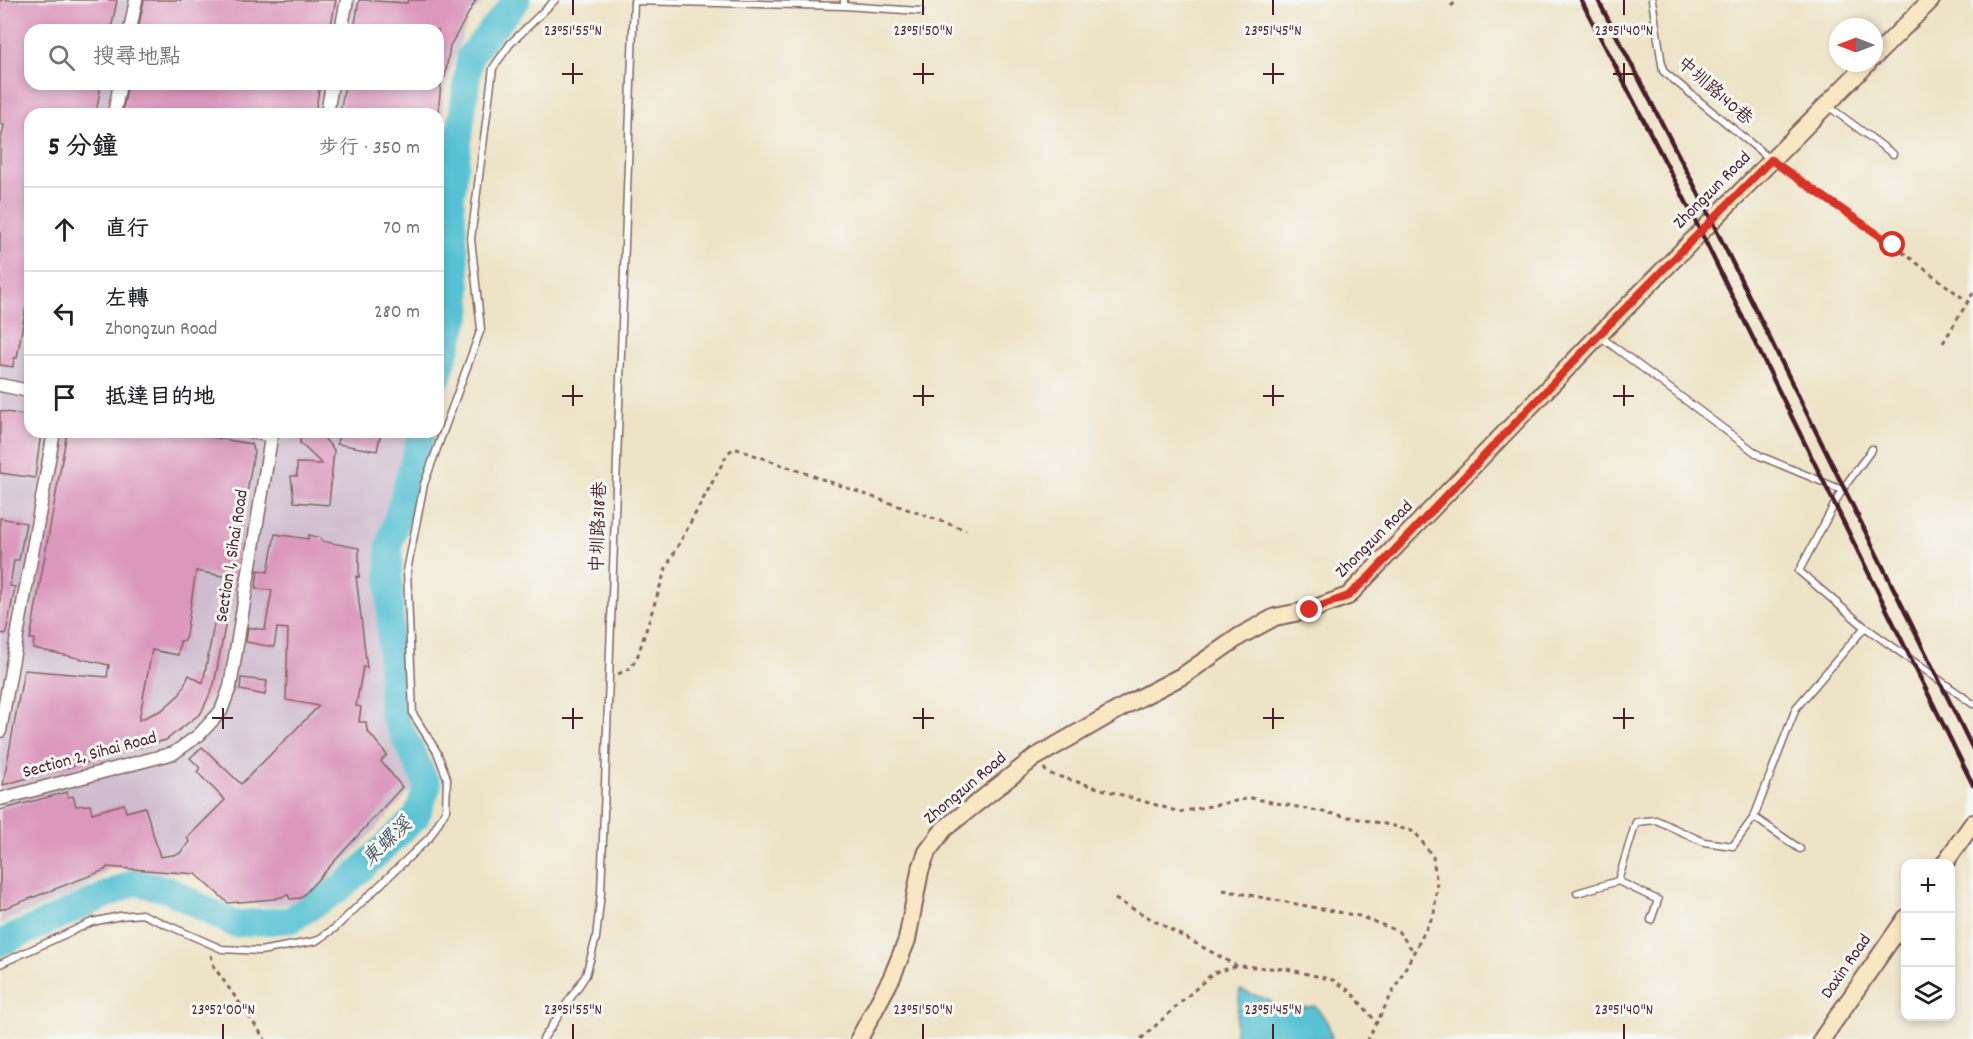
<!DOCTYPE html>
<html lang="zh-TW">
<meta charset="utf-8">
<style>
:root{--surface:#fff;--page:#f6f6f6;--text:#202124;--muted:#757577;--line:#e0e0e0}
body{margin:0;font-family:Dekko,"LXGW WenKai TC",sans-serif;background:var(--page);color:var(--text)}
.controls{position:absolute;right:18px;bottom:18px;display:grid;overflow:hidden;border-radius:12px;box-shadow:0 3px 9px #0003}
.controls button{width:54px;height:54px;display:grid;place-items:center;padding:0;border:0;border-bottom:2px solid var(--line);background:var(--surface);color:var(--text);font:30px sans-serif}
.compass{position:absolute;left:1829px;top:18px;width:54px;height:54px;border-radius:50%;background:var(--surface);box-shadow:0 3px 9px #0003;rotate:270deg}
.stop{position:absolute;width:18px;height:18px;margin:-14px;border:4px solid #d93025;border-radius:50%;background:#fff}
.stop.end{background:#d93025;border-color:#fff;box-shadow:0 2px 6px #0008}
.list{margin:0;padding:0;list-style:none}
h2{display:flex;justify-content:space-between;align-items:center;height:78px;margin:0;padding:0 24px;font-size:26px}
h2 small{font-size:20px;font-weight:400;color:var(--muted)}
.list li{display:grid;grid-template-columns:39px 1fr auto;gap:18px;align-items:center;box-sizing:border-box;height:84px;padding:0 24px;border-top:2px solid var(--line)}
.list b{display:block;font-size:22px;white-space:nowrap}
.list p{margin:0;font-size:20px;white-space:nowrap;color:var(--muted)}
.list em{font-size:20px;font-style:normal;color:var(--muted)}
.icon{flex:none;width:33px;height:33px;fill:none;stroke:currentColor;stroke-width:2;stroke-linecap:round;stroke-linejoin:round}
.map{position:relative;flex:none;width:1973px;height:1039px;overflow:hidden}
.search{position:absolute;background:var(--surface);box-shadow:0 3px 9px #0003;left:24px;top:24px;width:420px;height:66px;display:flex;align-items:center;gap:15px;box-sizing:border-box;padding:0 21px;border-radius:18px;color:var(--muted);font-size:22px}
.panel{position:absolute;background:var(--surface);box-shadow:0 3px 9px #0003;left:24px;top:108px;width:420px;height:330px;border-radius:18px}
.map>svg:first-child{display:block}
.industrial{fill:#cfbdcf;fill-rule:evenodd}
.water{fill:#58c2d4;stroke:#517080;stroke-width:1.5}
.lines{fill:none;stroke-linecap:round;stroke-linejoin:round}
.river{stroke:#58c2d4;stroke-width:27}
.building{fill:#db97bc}
.lane-casing{stroke:#836461;stroke-width:9}
.street-casing{stroke:#836461;stroke-width:15}
.secondary-casing{stroke:#836461;stroke-width:20}
.path{stroke:#836461;stroke-width:3;stroke-dasharray:4.5 4.5;stroke-linecap:butt}
.lane{stroke:#fff;stroke-width:6}
.street{stroke:#fff;stroke-width:12}
.secondary{stroke:#f9e7c3;stroke-width:16}
.rail{stroke:#4a1f2b;stroke-width:4.5}
.route{stroke:#d93025;stroke-width:8}
.ticks{fill:none;stroke:#4a1f2b;stroke-width:2}
.labels{text-anchor:middle;dominant-baseline:central;stroke-width:6;stroke-linejoin:round;paint-order:stroke}
.street-label{font-size:18px;fill:#4a1f2b;stroke:#f6f6f2}
.water-label{font-size:20px;font-style:italic;fill:#4f5866;stroke:#f6f6f2}
.ticks-label{font-size:15px;text-anchor:middle;fill:#4a1f2b;stroke:#f6f6f2;stroke-width:6;stroke-linejoin:round;paint-order:stroke}
</style>
<div class="map">
<svg width="1973" height="1039" viewBox="0 0 1973 1039">
<rect width="100%" height="100%" fill="#f6f6f2"/>
<filter id="ink" filterUnits="userSpaceOnUse"><feTurbulence type="fractalNoise" baseFrequency=".0167" numOctaves="2"/><feDisplacementMap in="SourceGraphic" scale="12" xChannelSelector="R" yChannelSelector="G"/><feConvolveMatrix kernelMatrix="1 2 1 2 8 2 1 2 1" color-interpolation-filters="sRGB"/></filter>
<filter id="wash" filterUnits="userSpaceOnUse"><feTurbulence type="fractalNoise" baseFrequency=".008" numOctaves="4" result="noise"/><feDisplacementMap in="SourceGraphic" scale="24" xChannelSelector="R" yChannelSelector="G"/><feGaussianBlur stdDeviation="1.35" result="paint"/><feColorMatrix in="noise" values="0 0 0 0 0 0 0 0 0 0 0 0 0 0 0 0 0 1.4 0 .05"/><feComposite in="paint" operator="in"/></filter>
<g filter="url(#wash)">
<rect width="100%" height="100%" fill="#ede3c6"/>
<path class="industrial" d="M0,0H487L470,14L445,86L438,178V114H30V432H411L391,489L379,631L391,739L416,785L309,901L269,906L230,903L203,876L118,863L79,891L0,924ZM30,30H438V84H30Z
M438,273L447,328L438,355Z"/>
<path class="water" d="M1240,990L1269,1000L1281,1010L1315,1006L1327,1021L1332,1038L1234,1039Z"/>
<g class="lines">
<path class="river" d="M438,377L459,310L451,199L470,56L517,0
M0,943L135,882L169,890L234,924L290,920L342,887L416,817L428,786L392,712L389,546L422,432"/>
</g>
<g id="blocks">
<path class="building" d="M0,0H117L111,30H30V84H101L96,114H30V306H26L17,358H14L13,367L0,365V144L4,125L0,124Z
M144,0H336L330,30H138Z
M359,0L407,3L408,0H476L450,46L445,77H438V30H354Z
M128,84H320L315,114H122Z
M345,84H441L438,114H340Z
M0,411L30,416V432H41L35,478L0,473Z
M67,432H182L251,444L254,451L233,578L196,571L185,641H180L178,655L152,650L139,720L162,710L180,694L189,675L203,683L215,619L226,621L214,685L201,713L166,740L3,785L24,670L107,677L109,665L33,648L34,639H30Z
M301,432H319L334,450L329,505L294,502L291,476H297V463L322,464L300,443Z
M339,432H381L377,451L337,444Z
M0,518L26,523L19,560H14L10,586L15,587L6,634L0,633Z
M275,534L308,539L309,535L321,538V541L359,548V577L356,576L367,668L363,667L356,706L361,707L359,722H366L367,730L387,755L381,761L402,787L301,898L290,899L288,895L274,899L228,903L196,874L107,867L105,870L0,910V810L67,792L68,797L73,796L76,806L90,805L92,813L124,804L126,812L145,807L160,857L179,854L190,842L187,838L225,800L197,772L200,768L190,758L202,747L241,784L319,706L286,700L288,629L277,628L274,647L246,642L248,627L265,630L272,590L256,589L258,570L268,572Z
M241,678L267,681L265,695L240,690Z"/>
</g>
</g>
<g filter="url(#ink)">
<use href="#blocks" fill-opacity="0" stroke="#836461" stroke-width="1.5"/>
<g class="lines">
<g class="lane-casing">
<path id="lane" d="M1652,0L1663,71L1771,160
M844,6L920,11
M1828,106L1893,154
M1601,337L1760,456L1842,490
M1872,449L1842,490L1799,571L1865,627L1973,704
M1754,817L1800,849
M1618,881L1658,900L1651,920
M1577,893L1618,881L1636,822L1656,820L1704,842L1733,846L1754,817L1796,708L1865,627
M0,964L92,922L120,916L142,914L222,949L260,951L316,941L335,928L430,837L446,810L447,778L437,752L413,714L407,571L424,484L481,329L471,239L493,68L510,44L555,0
M543,1039L586,975L596,938L601,893L634,1L844,6V0"/>
</g>
<g class="street-casing">
<path id="street" d="M130,30L136,0
M341,30L347,0
M114,114L120,84
M327,114L332,84
M0,385L30,391
M251,432L272,436
M0,731L54,432
M0,799L174,753L199,735L221,711L230,687L272,432"/>
</g>
<g class="secondary-casing">
<path id="secondary" d="M1874,57L1931,0
M1944,864L1973,823
M859,1039L892,977L907,940L920,871L927,852L944,829L1034,758L1130,703L1184,675L1240,636L1275,617L1310,610L1348,596L1599,335L1868,63
M1822,1039L1906,918"/>
</g>
<path class="path" d="M1451,6L1458,0
M1784,169L1893,245L1968,302
M1943,343L1973,293
M618,674L631,668L638,655L666,568L728,453L734,448L966,530
M1044,768L1047,773L1180,812L1251,798L1390,825L1415,832L1433,857L1437,886L1434,914L1368,1039
M1223,890L1359,916L1398,931L1414,952
M1115,899L1237,966L1287,969L1333,980L1351,992L1377,1023
M211,955L214,967L265,1039
M1141,1039L1213,973L1237,966"/>
<use href="#lane" class="lane"/>
<use href="#street" class="street"/>
<use href="#secondary" class="secondary"/>
<path class="rail" d="M1581,0L1682,194L1973,785
M1598,0L1695,187L1973,749"/>
</g>
</g>
<g class="lines" filter="url(#ink)">
<path class="route" d="M1310,610L1348,596L1368,578L1599,335L1771,160L1893,245"/>
</g>
<path class="ticks" d="M573,0V15M923,0V15M1273,0V15M1624,0V15M573,63V84M923,63V84M1273,63V84M1624,63V84M562,74H583M913,74H934M1263,74H1284M1613,74H1634M573,385V406M923,385V406M1273,385V406M1624,385V406M562,396H583M913,396H934M1263,396H1284M1613,396H1634M223,708V729M573,708V729M923,708V729M1273,708V729M1624,708V729M212,718H233M562,718H583M913,718H934M1263,718H1284M1613,718H1634M223,1024V1039M573,1024V1039M923,1024V1039M1273,1024V1039M1624,1024V1039"/>
<g class="labels">
<g class="street-label">
<text transform="translate(1714 92) rotate(41)">中圳路140巷</text>
<text transform="translate(1713 191) rotate(-45)">Zhongzun Road</text>
<text transform="translate(600 527) rotate(-88)">中圳路318巷</text>
<text transform="translate(1375 540) rotate(-45)">Zhongzun Road</text>
<text transform="translate(233 556) rotate(-81)">Section 1, Sihai Road</text>
<text transform="translate(90 756) rotate(-15)">Section 2, Sihai Road</text>
<text transform="translate(966 789) rotate(-40)">Zhongzun Road</text>
<text transform="translate(1847 967) rotate(-55)">Daxin Road</text>
</g>
<g class="water-label">
<text transform="translate(388 843) rotate(-44)">東螺溪</text>
</g>
</g>
<g class="ticks-label">
<text x="573" y="35">23°51'55"N</text>
<text x="923" y="35">23°51'50"N</text>
<text x="1273" y="35">23°51'45"N</text>
<text x="1624" y="35">23°51'40"N</text>
<text x="223" y="1014">23°52'00"N</text>
<text x="573" y="1014">23°51'55"N</text>
<text x="923" y="1014">23°51'50"N</text>
<text x="1273" y="1014">23°51'45"N</text>
<text x="1624" y="1014">23°51'40"N</text>
</g>
</svg>
<div class="controls">
<button>+</button>
<button>−</button>
<button><svg class="icon" aria-label="layers" viewBox="0 0 24 24"><path d="M12 4l9 5-9 5-9-5zM3 14l9 5 9-5"/></svg></button>
</div>
<svg class="compass" viewBox="-18 -18 36 36"><path d="M0-13l5 13h-10z" fill="#e53935"/><path d="M0 13l5-13h-10z" fill="#757577"/></svg>
<div class="stop" style="left:1893px;top:245px"></div>
<div class="stop end" style="left:1310px;top:610px"></div>
<div class="search"><svg class="icon" aria-label="search" viewBox="0 0 24 24"><circle cx="10" cy="10" r="6"/><path d="M15 15l6 6"/></svg>搜尋地點</div>
<section class="panel">
<h2>5 分鐘<small>步行 · 350 m</small></h2>
<ul class="list">
<li><svg class="icon" aria-label="ahead" viewBox="0 0 24 24"><path d="M12 20V5M6 11l6-6 6 6"/></svg><div><b>直行</b></div><em>70 m</em></li>
<li><svg class="icon" aria-label="left" viewBox="0 0 24 24"><path d="M17 20v-9H6M10 6l-5 5 5 5"/></svg><div><b>左轉</b><p>Zhongzun Road</p></div><em>280 m</em></li>
<li><svg class="icon" aria-label="arrive" viewBox="0 0 24 24"><path d="M6 21V4h12l-3 4 3 4H6"/></svg><div><b>抵達目的地</b></div></li>
</ul>
</section>
</div>
